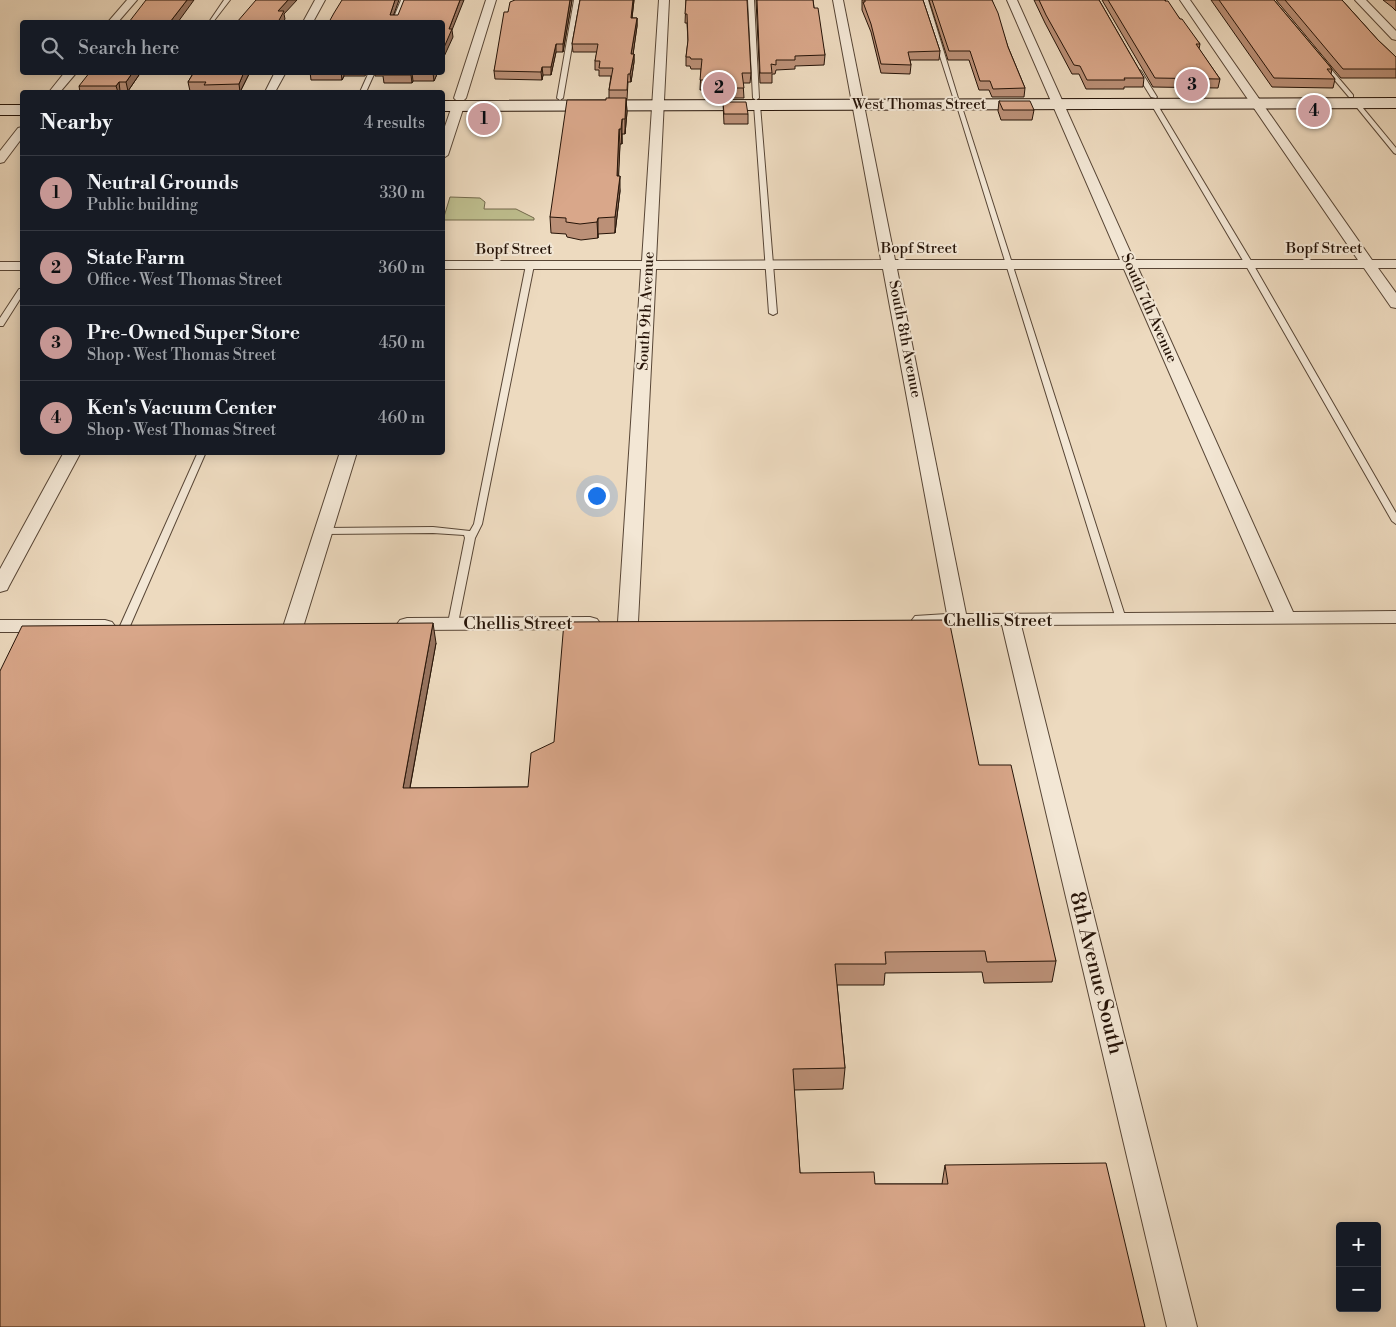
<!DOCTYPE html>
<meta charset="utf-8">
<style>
:root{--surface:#171b24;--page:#242831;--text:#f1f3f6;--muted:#9ea1a6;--line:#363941;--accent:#c59692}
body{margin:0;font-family:"Libre Bodoni",serif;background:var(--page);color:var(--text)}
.controls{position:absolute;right:15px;bottom:15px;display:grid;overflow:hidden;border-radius:5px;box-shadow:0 2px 12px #0003}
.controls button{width:45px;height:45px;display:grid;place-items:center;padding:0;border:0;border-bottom:1px solid var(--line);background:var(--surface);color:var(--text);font:25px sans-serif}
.you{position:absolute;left:596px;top:495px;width:18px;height:18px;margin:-12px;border:4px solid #fff;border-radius:50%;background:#1a73e8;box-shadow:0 0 0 8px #1a73e833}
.badge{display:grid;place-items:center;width:32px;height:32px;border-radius:50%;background:var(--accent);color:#111;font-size:16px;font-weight:700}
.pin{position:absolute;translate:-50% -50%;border:2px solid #fff;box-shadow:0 1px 5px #0006}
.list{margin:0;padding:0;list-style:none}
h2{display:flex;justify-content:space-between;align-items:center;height:65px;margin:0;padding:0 20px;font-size:21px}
h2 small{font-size:16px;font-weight:400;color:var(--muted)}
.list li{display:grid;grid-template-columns:32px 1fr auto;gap:15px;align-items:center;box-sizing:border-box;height:75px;padding:0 20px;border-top:1px solid var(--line)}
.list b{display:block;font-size:19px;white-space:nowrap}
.list p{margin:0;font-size:16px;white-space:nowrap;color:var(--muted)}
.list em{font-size:16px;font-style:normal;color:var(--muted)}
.icon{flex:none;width:28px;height:28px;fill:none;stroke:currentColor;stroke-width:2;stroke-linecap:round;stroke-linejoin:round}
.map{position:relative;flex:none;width:1396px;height:1327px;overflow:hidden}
.search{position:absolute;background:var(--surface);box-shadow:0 2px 12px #0003;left:20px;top:20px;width:425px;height:55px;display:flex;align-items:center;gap:12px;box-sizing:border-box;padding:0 18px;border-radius:5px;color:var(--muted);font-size:19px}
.panel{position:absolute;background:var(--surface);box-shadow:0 2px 12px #0003;left:20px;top:90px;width:425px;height:365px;border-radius:5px}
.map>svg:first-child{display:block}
.green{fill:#bebe8e;stroke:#72694b}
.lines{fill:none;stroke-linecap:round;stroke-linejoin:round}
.lane-casing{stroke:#584636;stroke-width:2}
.street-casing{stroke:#584636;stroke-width:2}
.secondary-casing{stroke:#261408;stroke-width:2}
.lane{fill:#f3e7d5;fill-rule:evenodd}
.street{fill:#f3e7d5;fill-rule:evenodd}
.secondary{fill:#f3e7d5;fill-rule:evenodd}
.wall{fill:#bb9077;stroke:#261408}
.shaded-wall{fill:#987561;stroke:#261408}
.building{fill:#d9a78a;stroke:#261408}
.labels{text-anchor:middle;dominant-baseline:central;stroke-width:4;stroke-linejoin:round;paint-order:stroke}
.far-street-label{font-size:15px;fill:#261408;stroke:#f3e7d5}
.street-label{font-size:18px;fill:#261408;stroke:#f3e7d5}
.near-street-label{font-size:21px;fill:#261408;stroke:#f3e7d5}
</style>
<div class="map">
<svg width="1396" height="1327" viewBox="0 0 1396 1327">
<rect width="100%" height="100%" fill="#eddabf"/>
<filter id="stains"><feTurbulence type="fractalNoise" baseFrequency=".004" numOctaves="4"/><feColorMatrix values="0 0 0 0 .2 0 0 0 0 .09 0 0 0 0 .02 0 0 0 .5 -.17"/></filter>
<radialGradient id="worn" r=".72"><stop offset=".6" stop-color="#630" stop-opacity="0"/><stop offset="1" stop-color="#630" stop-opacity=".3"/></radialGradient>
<path class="green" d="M450,197L480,198L485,202L484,209H516L534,218V220H443Z"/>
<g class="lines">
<g class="lane-casing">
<path id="lane" d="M224,0H230L213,22H209Z
M401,0H407L397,22H392Z
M574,0H580L563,98L560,100L557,98Z
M748,0H754L759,98L756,100L753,98Z
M922,0H928L958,98L953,97Z
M1321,62H1325L1353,95V97H1349L1321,64Z
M1138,69L1141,71L1157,97L1156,98L1151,97L1135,71Z
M369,72H375L366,92H360Z
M1354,102H1358L1396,148V154L1394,153L1354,104Z
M757,103L760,105L777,313L773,315L769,313L754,105Z
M956,103L961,104L1126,619L1124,621H1118L1116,619Z
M1152,103L1157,104L1253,264L1396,513V524L1392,521L1245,264L1151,104Z
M530,263L534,265L482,524L475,538L458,623L453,626L448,623L465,538L464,535L433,533L324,534L319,531L324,528L433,527L470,531L474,524L526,265Z
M19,289H22V296L3,326H0V318Z
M198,452H206L130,626L125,629L122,628L120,626Z"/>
</g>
<g class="street-casing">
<path id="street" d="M127,0H137L118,22H108Z
M315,0H325L313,22H303Z
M486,0H496L466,98L464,100H456L454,98Z
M659,0H669L656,261L881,260L833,0H843L895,260H1120L1007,0H1017L1134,260H1358L1180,0H1190L1372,260H1396V268H1378L1396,293V308L1391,307L1364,268H1138L1293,612L1396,611V623L1021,625L1197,1327H1167L1002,625L922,626L915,624L912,620L915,616L947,614L883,269H656L638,622L635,626L628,628L621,626L618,622L641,269H442V261H642ZM897,269H1124L1274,612L966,614Z
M1355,0H1366L1396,31V40L1392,39Z
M65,72H77L60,92H49Z
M275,72H286L275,92H265Z
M458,102L464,106L448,155L442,159V135L452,106Z
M22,127V138L4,162L0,163V151L18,128Z
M0,262H22V270H0Z
M64,452H81L9,586L7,590L0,592V569Z
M340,452H357L304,624L301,628L294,630L287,628L284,624Z
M590,617L597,619L600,623L597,627L590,629L407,630L400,628L397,624L400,620L407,618Z
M0,620H105L112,622L115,626L112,630L105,632H0Z"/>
</g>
<g class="secondary-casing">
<path id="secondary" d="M1396,98V108L442,111V101Z
M0,105H22V115H0Z"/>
</g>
<use href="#lane" class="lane"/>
<use href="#street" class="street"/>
<use href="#secondary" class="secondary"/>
</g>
<path class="wall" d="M572,0L563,52H556L551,75H543L542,80L495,79L494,71L508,12L515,1Z
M580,0H634L632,18H637V26L633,54H634V62L631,82H628L627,99H626L627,112L625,134H622V144H620L618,176L620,191L615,233L598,234V238L581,240L567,237L566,234L551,233L550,217L606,100L609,98V90L611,76H599V70H595V61L597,52H573L572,44Z
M686,0L751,73L750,83H743L744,98H721L720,90H700L701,69H691L690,66H686V57L688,41L687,23H685Z
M756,0H813L814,8L825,55L824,65L795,66V69L776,70L775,74H772V83H760Z
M862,0H923L940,51L939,60H910L911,65L910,74L881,73L871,32L862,10Z
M929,0H992L1008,47L1025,88L1024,97H992L989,90H979L969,60H948Z
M1034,0H1099L1144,78L1143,87H1124V89H1086L1079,74H1072L1045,23Z
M1102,0H1165L1200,44L1199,49L1220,79L1218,88L1153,87Z
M1211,0H1274L1332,69L1331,74L1335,79L1333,88L1272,87Z
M1276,0H1342L1378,40L1396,57V78H1341Z
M1383,0H1396V11L1392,7Z
M141,72L128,91H120L119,92H80L79,86Z
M194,72H250L240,92H206L205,91H190L188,82Z
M310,72H367L365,76H344L342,80H311Z
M375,72H438L434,81H413L412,83H384L383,76H375Z
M999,101L1034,110L1032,120H1001L998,111Z
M723,102L748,114V124H724Z
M436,643L410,788L528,787L979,765L1056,961L1052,982L984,983L982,972L885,973L884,985H837L845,1068L843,1089L794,1090L800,1173L875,1184H942L945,1165L1145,1327H0Z"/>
<path class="shaded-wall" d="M187,0H194L178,22H170Z
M288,0H297L284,14L285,19L283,22H278V11Z
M395,0H399L391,22L390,15Z
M460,0H464L452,30L453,37L442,61V52L449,29Z
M570,0H572L563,52V44Z
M633,0H634L631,26V18Z
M637,18V26L632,62L631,54Z
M556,44V52L551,75V67Z
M634,54V62L631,82L630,74Z
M542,67L543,75L542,80L541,72Z
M133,72H141L128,91L126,82Z
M244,72H250L240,92L239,84Z
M341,72H343L344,76L342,80Z
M438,72L434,81L433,73Z
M412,73L413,81L412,83L411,75Z
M119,82L120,91L119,92H118L116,86Z
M626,98L627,112L625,134V119Z
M622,119V144L621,129Z
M619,129L620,144L618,191L617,176Z
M620,176V191L615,233V217Z
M598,218V238L597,222Z
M433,623L436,643L406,809L403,788Z"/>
<path class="building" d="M146,0H187L170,22H129Z
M256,0H288L278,11H284L278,22H237Z
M342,0H395L390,15H398L404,0H460L449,29H452L442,52V22H329L334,13Z
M515,0H570L563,44H556L551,67H542L541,72L494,71L504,12H508L510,2Z
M580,0H633L631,18H637L631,54H634L630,74H628L627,90H609L613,68H599L600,61H595L598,44H572Z
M686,0H747L751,73H742L744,88H721V80H700L702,59H691L690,57H686L688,40L687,14H685Z
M757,0H813L814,8H818L825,55L795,56V60H776V65L771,64L772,73H760Z
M865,0H923L940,51L908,52L911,65L881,64L871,24L863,2H865Z
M932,0H992L998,13L1008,47L1025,88L993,89L990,81H980L970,51H949Z
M1039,0H1099L1144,78H1124L1125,80H1087L1080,66L1074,65L1046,15Z
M1108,0H1165V1H1168L1180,19H1182L1200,44H1196L1220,79L1155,78Z
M1219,0H1274L1332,69H1327L1335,79L1274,78Z
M1285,0H1342L1378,40L1396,57V69H1343Z
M90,72H133L126,82H119L116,86H79Z
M194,72H244L239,84L204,85L206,82H188Z
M384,72H433L412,73L411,75H383Z
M606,98H626L625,119H622L621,129H619L617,176H620L615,217L598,218L597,222L580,224L566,222V218L550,217L567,100H606Z
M999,101H1030L1034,110H1003Z
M723,102H746L748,114H724Z
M949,620L979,765H1011L1056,961L987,962L985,951L885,952L886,964H835L845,1068L793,1069L800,1173L874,1172L875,1184H948L945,1165L1106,1163L1145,1327H0V671L22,626L433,623L403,788L528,787L531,753L554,742L564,622Z"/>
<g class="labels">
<g class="far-street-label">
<text x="919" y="104">West Thomas Street</text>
<text x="919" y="248">Bopf Street</text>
<text x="1324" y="248">Bopf Street</text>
<text x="514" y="249">Bopf Street</text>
<text transform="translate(1149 308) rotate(66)">South 7th Avenue</text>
<text transform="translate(646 311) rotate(-87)">South 9th Avenue</text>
<text transform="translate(905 339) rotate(79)">South 8th Avenue</text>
</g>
<g class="street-label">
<text x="998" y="620">Chellis Street</text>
<text x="518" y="623">Chellis Street</text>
</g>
<g class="near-street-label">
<text transform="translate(1096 973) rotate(76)">8th Avenue South</text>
</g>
</g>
<rect width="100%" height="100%" filter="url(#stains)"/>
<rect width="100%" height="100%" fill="url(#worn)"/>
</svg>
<div class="controls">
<button>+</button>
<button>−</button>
</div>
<div class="you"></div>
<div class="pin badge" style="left:484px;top:119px">1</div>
<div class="pin badge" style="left:719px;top:88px">2</div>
<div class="pin badge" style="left:1192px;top:85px">3</div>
<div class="pin badge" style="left:1314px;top:111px">4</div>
<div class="search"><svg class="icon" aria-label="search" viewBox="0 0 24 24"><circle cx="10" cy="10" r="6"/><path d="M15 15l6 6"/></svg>Search here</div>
<section class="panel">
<h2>Nearby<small>4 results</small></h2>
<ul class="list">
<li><span class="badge">1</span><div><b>Neutral Grounds</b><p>Public building</p></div><em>330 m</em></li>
<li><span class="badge">2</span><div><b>State Farm</b><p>Office · West Thomas Street</p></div><em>360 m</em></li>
<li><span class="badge">3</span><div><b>Pre-Owned Super Store</b><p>Shop · West Thomas Street</p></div><em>450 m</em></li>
<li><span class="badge">4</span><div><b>Ken's Vacuum Center</b><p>Shop · West Thomas Street</p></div><em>460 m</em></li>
</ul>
</section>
</div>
